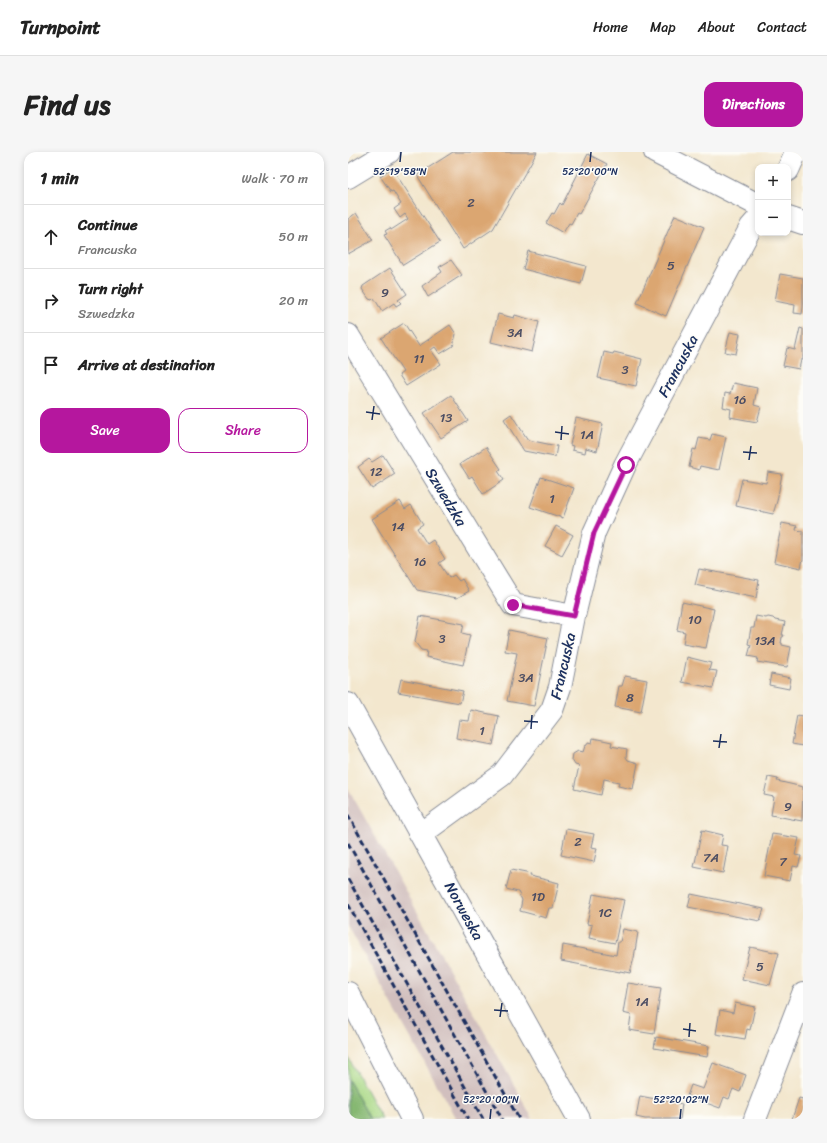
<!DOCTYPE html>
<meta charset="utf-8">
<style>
:root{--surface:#fff;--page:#f6f6f6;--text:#222;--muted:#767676;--line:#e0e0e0;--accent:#b5179e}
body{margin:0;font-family:Sriracha,sans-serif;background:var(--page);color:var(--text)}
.controls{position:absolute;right:12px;top:12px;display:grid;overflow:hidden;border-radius:8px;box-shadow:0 2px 6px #0003}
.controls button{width:36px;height:36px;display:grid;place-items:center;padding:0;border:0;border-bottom:1px solid var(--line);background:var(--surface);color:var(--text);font:20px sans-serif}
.stop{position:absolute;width:12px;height:12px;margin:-9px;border:3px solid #b5179e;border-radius:50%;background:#fff}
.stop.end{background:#b5179e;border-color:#fff;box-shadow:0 1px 4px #0008}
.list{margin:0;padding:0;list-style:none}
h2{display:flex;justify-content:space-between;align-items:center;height:52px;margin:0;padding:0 16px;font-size:17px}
h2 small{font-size:13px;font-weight:400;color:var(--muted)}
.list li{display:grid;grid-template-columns:26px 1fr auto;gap:12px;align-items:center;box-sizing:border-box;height:64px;padding:0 16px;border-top:1px solid var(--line)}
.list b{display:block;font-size:15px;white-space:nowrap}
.list p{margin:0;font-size:13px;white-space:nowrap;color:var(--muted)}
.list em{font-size:13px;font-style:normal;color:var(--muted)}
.actions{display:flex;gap:8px;padding:12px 16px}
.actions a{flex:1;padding:9px 0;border:1px solid var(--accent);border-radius:12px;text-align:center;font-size:14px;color:var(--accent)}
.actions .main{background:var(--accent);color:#fff}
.icon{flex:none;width:22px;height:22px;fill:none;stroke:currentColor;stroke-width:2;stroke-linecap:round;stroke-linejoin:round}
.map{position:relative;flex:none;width:455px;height:967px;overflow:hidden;border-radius:12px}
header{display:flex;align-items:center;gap:24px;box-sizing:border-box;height:56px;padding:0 20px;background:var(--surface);border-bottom:1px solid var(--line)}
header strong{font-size:19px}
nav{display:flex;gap:22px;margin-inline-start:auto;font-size:14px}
.intro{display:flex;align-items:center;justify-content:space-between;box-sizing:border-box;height:96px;padding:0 24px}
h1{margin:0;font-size:28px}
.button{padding:10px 18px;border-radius:12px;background:var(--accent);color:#fff;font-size:14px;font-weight:700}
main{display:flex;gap:24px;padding:0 24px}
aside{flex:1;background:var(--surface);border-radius:12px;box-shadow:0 2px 6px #0003}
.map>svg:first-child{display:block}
.industrial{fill:#d1bfbe}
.green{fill:#a9d885;stroke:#628472}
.forest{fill:#86b872;stroke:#507468}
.building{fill:#dba671}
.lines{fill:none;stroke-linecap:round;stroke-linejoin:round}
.minor-casing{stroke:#878b96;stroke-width:24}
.minor{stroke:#fff;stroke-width:22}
.rail{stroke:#1b2f5e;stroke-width:3;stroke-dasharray:6 3;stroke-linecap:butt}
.route{stroke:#b5179e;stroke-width:5}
.ticks{fill:none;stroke:#1b2f5e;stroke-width:1.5}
.labels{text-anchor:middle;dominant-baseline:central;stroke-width:3;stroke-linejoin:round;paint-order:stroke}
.number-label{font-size:13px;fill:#4b4d63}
.street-label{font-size:15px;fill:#1b2f5e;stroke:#fdfcf7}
.ticks-label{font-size:10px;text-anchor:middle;fill:#1b2f5e;stroke:#fdfcf7;stroke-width:3;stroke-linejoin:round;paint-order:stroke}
</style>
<header>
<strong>Turnpoint</strong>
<nav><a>Home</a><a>Map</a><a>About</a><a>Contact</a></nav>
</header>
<div class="intro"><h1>Find us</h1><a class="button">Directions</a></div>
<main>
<aside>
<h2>1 min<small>Walk · 70 m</small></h2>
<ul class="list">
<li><svg class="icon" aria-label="ahead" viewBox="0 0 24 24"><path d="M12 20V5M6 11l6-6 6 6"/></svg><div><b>Continue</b><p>Francuska</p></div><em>50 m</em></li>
<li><svg class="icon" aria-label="right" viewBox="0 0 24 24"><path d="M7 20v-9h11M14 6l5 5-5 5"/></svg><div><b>Turn right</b><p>Szwedzka</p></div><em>20 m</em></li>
<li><svg class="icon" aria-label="arrive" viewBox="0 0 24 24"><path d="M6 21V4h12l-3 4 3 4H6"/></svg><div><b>Arrive at destination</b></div></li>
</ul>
<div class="actions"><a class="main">Save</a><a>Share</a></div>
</aside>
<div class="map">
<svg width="455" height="967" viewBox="0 0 455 967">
<rect width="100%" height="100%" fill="#fdfcf7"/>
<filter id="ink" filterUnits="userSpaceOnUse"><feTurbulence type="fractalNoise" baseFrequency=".025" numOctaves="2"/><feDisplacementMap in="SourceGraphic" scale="8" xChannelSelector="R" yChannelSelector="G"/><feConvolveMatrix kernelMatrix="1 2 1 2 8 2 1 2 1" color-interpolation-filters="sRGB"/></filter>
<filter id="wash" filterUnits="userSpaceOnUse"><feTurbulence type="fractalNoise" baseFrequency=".012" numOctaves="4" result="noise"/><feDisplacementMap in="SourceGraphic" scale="16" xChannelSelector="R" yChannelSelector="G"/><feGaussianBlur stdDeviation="0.9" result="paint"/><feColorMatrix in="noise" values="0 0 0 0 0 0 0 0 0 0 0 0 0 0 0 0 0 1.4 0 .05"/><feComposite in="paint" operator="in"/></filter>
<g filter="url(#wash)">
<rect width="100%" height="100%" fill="#f3e7ce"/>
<path class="industrial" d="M0,636L185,967H108L0,774Z"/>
<path class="green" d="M0,905L34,967H22L0,927Z"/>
<path class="forest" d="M0,927L22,967H0Z"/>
<g id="blocks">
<path class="building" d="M105,0H189L145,77L115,97L69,23Z
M240,2L259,12L231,62L229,61L223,72L221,71L215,81L198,71L204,61L206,62L212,51L214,53Z
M44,16L92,90L55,113L36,83L39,82L37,79L42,76L43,78L60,67L57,62L52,66L46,57L53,52L45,39L43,40L32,24Z
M8,61L25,88L0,102V67Z
M327,63L356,75L318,164L289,151Z
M180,99L238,114L233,132L175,117Z
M103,108L114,123L80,145L74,134L94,120L91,115Z
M42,116L59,142L50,148L53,151L48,154L46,151L34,159L26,146L24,148L21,147L14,137L15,134Z
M432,122L455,126V155L454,162L446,161L447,153L427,149Z
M150,162L166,166L167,163L191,170L184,200L143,190Z
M56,171L71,194L102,173L108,182L105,194L92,202L87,195L83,198L93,212L58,234L51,223L55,220L33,186Z
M452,176L455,177V208H453L451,217L435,214L439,196L447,198Z
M382,180L392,182L388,202L377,200Z
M256,200L265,202L266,200L294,207L288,234L250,226Z
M385,231L409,236L406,253L413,255L409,270L382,265L383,257L375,255L377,241L382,242Z
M103,243L120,269L93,286L76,261Z
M163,262L180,288L209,294L207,305L176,299L156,267Z
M228,266L255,272L249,299L238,296L237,301L224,298L225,294L222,293Z
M364,282L378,285L371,318L352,314L351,318L341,315L345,297L348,298L351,286L362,288Z
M138,295L153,317L150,319L156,328L135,342L124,324L121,326L112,312Z
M35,303L47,322L24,337L10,315L21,307L24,310Z
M420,320L434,322L429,349L425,362L388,354L394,327L418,331Z
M193,325L226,336L215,366L182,355Z
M52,349L57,357L63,353L75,372L69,376L79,392L85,388L97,407L91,411L101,426L106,423L111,429L114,427L121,439L109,446L69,438L24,367Z
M434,371L449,374L448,378L455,379V407L453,416L426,410Z
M208,374L225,383L214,403L197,394Z
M351,417L411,428L408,446L347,433Z
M334,450L366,457L358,496L335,492L337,480L329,478Z
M72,464L116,472L114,481L122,483L115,513L78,505L79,499L73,498L67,490Z
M408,464L418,466L420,465L425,466L427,468L437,470L434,483H436L435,485H434L433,491H434V493L443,495L439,515L409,510L410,506L400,504L403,493L400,492L403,476H406Z
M161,478L200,486L186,554L159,549L169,501L157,499Z
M339,505L363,511L361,518L369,519L365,536L334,530Z
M423,522L443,526L441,537L421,533Z
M277,524L299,528L293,560L267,555L271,534H274Z
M53,527L115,539L112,551L50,540Z
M123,558L151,564L145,593L108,586L111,568L121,569Z
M449,563L455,564V594L444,592Z
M245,586L264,590L263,594L279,597L278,605L280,608L290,611L285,637L270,634L271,630L256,627L253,643L226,637L231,614L227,613L224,608L225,602L230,599L235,600L237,594L239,593L240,590L244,591Z
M420,625L430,627L429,629L455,635L454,669L423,663L426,645L416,643Z
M218,677L246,682L243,695L249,696L246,710L213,703Z
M354,678L375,683L373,693L380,694L375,721L346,715Z
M424,682L451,686L447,703L453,704L450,715L445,714L442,729L416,724Z
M163,718L183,722L182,724L211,731L205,756H201L198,766L172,759L174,748L170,740L158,737Z
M245,742L276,748L267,791L241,786L244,773L239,772Z
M343,742L416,757L412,769L340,755Z
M275,777L290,780L286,806L282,821L272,819V820L213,809L215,793L268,803L270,790H272Z
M402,795L431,801L422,833L394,827Z
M280,831L313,836L306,882L281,878L283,863L275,861Z
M387,851L407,855L402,878L399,877L397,887L368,882L372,858L385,861Z
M308,885L361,894L359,905L306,896Z
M365,911L398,923L392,940L385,937L381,947L376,945L372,956L339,944L343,933L355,937Z
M292,944L334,952L332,967H297L288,965Z
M451,946L455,947V967H444Z"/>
</g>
</g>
<g filter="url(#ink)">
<use href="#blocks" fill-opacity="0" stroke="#878b96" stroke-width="1"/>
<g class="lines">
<g class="minor-casing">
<path id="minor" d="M307,0L410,53
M440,18L448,0
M0,25L41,0
M440,66L455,71
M0,183L165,453L226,464
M0,552L231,967
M73,682L154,623L204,558L212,535L226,464L246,381L277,313L403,75L410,67
M0,841L64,967
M407,967L455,842"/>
</g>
<use href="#minor" class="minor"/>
<path class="rail" d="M0,663L171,967
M0,691L154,967
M0,727L135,967
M0,752L120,967"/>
</g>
</g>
<g class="lines" filter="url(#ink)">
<path class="route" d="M165,453L226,464L246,381L278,313"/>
</g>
<path class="ticks" d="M52,10L53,0M242,10L243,0M18,260L32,262M24,268L26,254M207,280L221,282M213,288L214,274M395,300L409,301M401,308L403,294M176,569L190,570M183,577L184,563M365,589L379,590M371,596L373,582M146,858L160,859M152,865L154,851M335,877L348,879M341,885L342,871M142,967L143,957M332,967L333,957"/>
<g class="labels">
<g class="number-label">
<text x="123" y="50">2</text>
<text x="323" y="113">5</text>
<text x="37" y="140">9</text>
<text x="167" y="180">3A</text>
<text x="71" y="206">11</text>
<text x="277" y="217">3</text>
<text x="392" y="247">16</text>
<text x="98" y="265">13</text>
<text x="239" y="282">1A</text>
<text x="28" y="319">12</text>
<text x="204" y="346">1</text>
<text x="50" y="374">14</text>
<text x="72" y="409">16</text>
<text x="347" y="467">10</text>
<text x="94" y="486">3</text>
<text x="417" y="488">13A</text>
<text x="178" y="525">3A</text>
<text x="282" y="545">8</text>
<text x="134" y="578">1</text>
<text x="440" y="654">9</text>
<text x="230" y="689">2</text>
<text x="363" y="705">7A</text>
<text x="435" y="709">7</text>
<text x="190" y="744">1D</text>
<text x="257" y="760">1C</text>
<text x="412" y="814">5</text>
<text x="294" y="849">1A</text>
</g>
<g class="street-label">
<text transform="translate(330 214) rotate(-62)">Francuska</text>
<text transform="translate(98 345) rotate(59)">Szwedzka</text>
<text transform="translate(215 514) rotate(-77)">Francuska</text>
<text transform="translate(116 759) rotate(61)">Norweska</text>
</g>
</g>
<g class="ticks-label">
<text x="52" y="23">52°19'58"N</text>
<text x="242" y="23">52°20'00"N</text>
<text x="143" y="951">52°20'00"N</text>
<text x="333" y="951">52°20'02"N</text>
</g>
</svg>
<div class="controls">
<button>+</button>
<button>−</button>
</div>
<div class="stop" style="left:278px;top:313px"></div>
<div class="stop end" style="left:165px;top:453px"></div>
</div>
</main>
